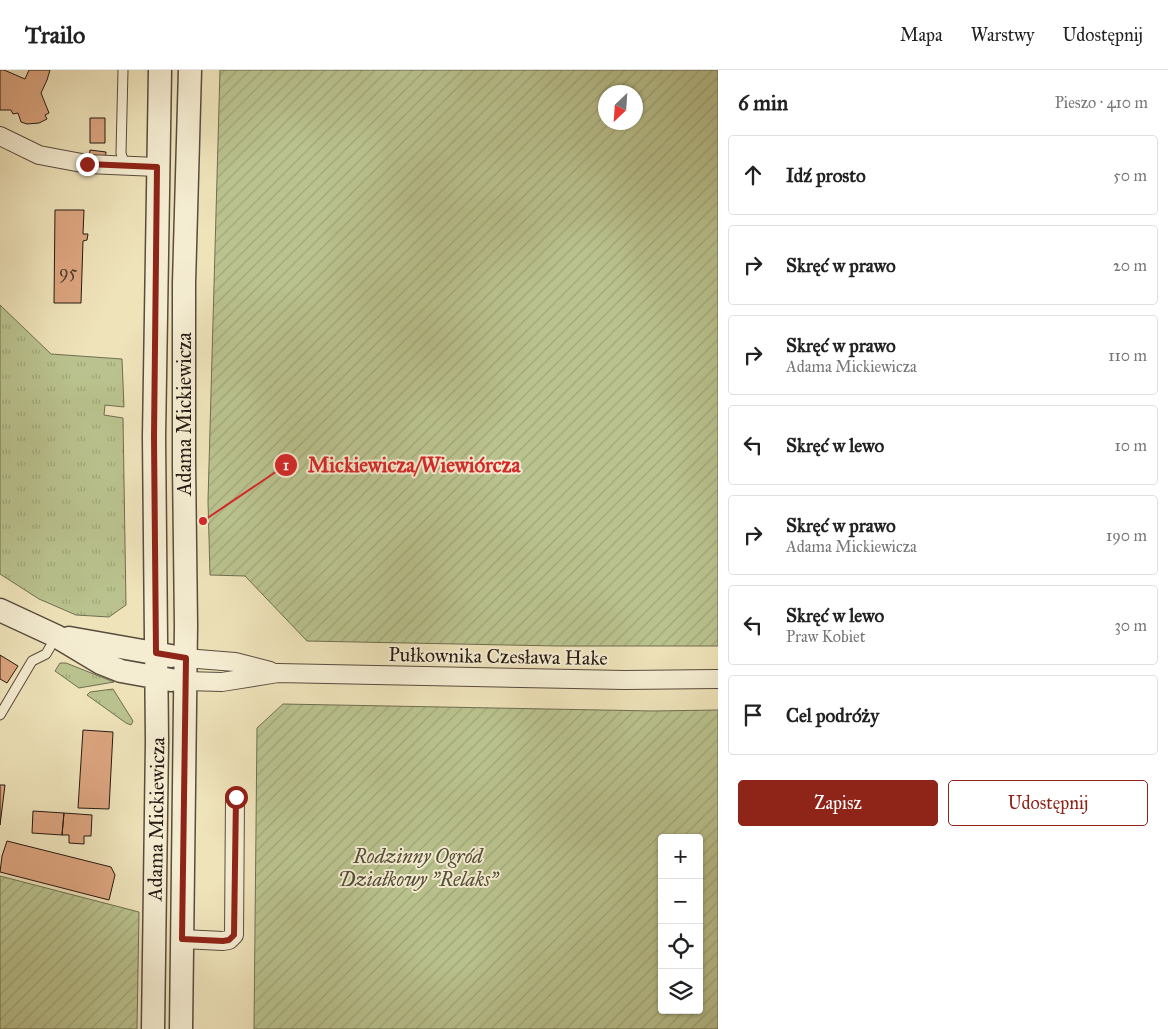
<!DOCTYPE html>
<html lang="pl">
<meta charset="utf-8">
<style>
:root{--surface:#fff;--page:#f2f2f2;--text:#222;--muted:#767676;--line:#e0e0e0;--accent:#8f2418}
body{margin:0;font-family:"IM FELL Great Primer",serif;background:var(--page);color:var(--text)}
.controls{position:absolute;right:15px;bottom:15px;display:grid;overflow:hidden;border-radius:5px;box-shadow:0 1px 4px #0004}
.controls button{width:45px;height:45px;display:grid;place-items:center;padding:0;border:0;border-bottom:1px solid var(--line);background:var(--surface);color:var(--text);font:25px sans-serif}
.compass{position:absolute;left:598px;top:15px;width:45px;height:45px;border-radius:50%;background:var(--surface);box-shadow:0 1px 4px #0004;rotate:205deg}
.stop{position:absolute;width:15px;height:15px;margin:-11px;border:4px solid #8f2418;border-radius:50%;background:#fff}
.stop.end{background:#8f2418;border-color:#fff;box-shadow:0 1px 5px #0008}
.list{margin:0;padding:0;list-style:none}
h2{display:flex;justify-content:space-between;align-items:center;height:65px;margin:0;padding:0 20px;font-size:21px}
h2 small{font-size:16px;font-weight:400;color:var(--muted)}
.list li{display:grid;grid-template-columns:32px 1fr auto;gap:15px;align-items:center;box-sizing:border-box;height:80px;margin:0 10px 10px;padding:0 10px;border:1px solid var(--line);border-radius:5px}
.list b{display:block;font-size:19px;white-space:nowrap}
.list p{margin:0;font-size:16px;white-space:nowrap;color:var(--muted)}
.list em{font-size:16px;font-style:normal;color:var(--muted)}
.actions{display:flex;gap:10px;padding:15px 20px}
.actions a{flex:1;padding:11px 0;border:1px solid var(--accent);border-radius:5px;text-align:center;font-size:18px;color:var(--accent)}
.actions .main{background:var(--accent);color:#fff}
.icon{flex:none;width:28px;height:28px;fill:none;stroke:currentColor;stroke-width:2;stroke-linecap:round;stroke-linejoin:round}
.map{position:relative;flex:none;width:718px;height:959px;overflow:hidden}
header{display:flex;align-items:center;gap:30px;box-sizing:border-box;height:70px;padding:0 25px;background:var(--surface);border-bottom:1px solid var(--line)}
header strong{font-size:24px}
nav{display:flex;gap:28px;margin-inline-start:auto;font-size:18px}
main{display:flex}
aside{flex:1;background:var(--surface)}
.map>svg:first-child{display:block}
.grass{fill:url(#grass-tufts);stroke:#706e52}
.garden{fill:url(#garden-furrows);stroke:#706e52;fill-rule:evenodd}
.building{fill:#dca57f;stroke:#271a14}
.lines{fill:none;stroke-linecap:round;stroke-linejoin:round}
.service-casing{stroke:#594c3e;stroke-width:11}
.minor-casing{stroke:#594c3e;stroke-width:20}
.tertiary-casing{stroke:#594c3e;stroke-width:25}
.service{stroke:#f5edd2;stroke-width:9}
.minor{stroke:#f5edd2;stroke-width:18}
.tertiary{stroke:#f5edd2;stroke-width:22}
.route{stroke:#8f2418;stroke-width:6}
.labels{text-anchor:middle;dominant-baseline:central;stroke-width:4;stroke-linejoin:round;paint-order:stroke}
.number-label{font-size:18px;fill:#543d2f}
.street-label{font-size:20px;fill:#271a14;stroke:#f5edd2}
.park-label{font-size:20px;font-style:italic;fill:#534d39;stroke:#f5edd2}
.leader{fill:none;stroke:#d62828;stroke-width:2}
.callout-dot{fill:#d62828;stroke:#f5edd2;stroke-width:2}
.mark-label{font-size:15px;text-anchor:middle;font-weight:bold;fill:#fff}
.callout-label{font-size:21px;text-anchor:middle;font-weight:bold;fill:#d62828;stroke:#f5edd2;stroke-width:4;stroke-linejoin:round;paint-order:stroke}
</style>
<header>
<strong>Trailo</strong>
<nav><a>Mapa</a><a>Warstwy</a><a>Udostępnij</a></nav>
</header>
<main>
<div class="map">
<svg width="718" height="959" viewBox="0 0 718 959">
<defs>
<pattern id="grass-tufts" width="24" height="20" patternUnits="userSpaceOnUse" patternTransform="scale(1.25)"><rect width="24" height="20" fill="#bac38f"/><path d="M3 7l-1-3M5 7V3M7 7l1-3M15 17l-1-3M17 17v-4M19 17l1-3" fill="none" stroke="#a0a77a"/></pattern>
<pattern id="garden-furrows" width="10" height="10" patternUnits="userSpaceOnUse" patternTransform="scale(1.25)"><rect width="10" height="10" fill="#bac38f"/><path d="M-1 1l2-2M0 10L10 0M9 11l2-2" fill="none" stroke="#a0a77a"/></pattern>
</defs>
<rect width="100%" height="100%" fill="#efe3ba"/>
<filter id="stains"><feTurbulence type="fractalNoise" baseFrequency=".004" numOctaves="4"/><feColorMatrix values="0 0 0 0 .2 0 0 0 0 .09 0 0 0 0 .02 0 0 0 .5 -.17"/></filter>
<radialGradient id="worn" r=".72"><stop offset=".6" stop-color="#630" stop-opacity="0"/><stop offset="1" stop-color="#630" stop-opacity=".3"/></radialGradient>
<path class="grass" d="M0,235L51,284L122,289L124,337L105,335L104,345L123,348L126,535L109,547L76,545L39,529L0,504Z
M60,593H66L114,612L79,618L55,601Z
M113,619L133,651L131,655L126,653L87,625L90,622Z"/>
<path class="garden" d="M220,0H718V576H558L307,571L245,506L210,505L208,431ZM636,22V52H606V22Z
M283,634L653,641L718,640V959H254L257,658ZM662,768H699V940H662Z
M0,806L139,842L137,959H0Z"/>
<path class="building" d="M0,0H4L25,9L29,0H50L47,10L41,23L49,43L45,45L47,49L39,53L27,54L21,52L18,43L13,44L11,40H0Z
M90,48H105V73H90Z
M90,80L106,82L105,91L89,89Z
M55,140H84L83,164H88L87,170L83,171L81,233H54Z
M0,585L18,596L7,613L0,609Z
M83,660L113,662L109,739L78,738Z
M0,715H5L0,755Z
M33,741L64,743L62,765L32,763Z
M64,743L92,745L91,766H84V774L69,773V765H62Z
M7,771L111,797L115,805L109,830L0,802L2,786Z"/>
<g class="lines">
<g class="service-casing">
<path id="service" d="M123,0L121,83L125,96
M0,645L32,591L46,584L56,567"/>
</g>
<g class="minor-casing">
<path id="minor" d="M0,66L39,85L87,94L157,97
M185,588L235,592L270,601
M185,611L222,612L278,603L625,610L718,609
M182,869L223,871L229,870L234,865L235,727"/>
</g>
<g class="tertiary-casing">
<path id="tertiary" d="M0,540L56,566L101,593L121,601L171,610
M69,568L171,586
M153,959L157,671L154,367L160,0
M181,959L186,555L184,395V213L190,0"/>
</g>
<use href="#service" class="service"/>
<use href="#minor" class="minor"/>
<use href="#tertiary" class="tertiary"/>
</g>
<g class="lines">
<path class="route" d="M87,94L157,97L154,367L156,583L186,588L182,869L223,871L229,870L234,865L236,727"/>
</g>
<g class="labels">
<g class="number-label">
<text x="68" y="202">95</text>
</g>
<g class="street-label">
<text transform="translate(184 344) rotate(-90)">Adama Mickiewicza</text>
<text transform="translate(498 586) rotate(1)">Pułkownika Czesława Hake</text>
<text transform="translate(156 749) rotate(-89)">Adama Mickiewicza</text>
</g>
<g class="park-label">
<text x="418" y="786">Rodzinny Ogród<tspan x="418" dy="23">Działkowy "Relaks"</tspan></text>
</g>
</g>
<path class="leader" d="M203 451L286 395"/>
<g class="callout-dot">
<circle cx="203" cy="451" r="5"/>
<circle cx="286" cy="395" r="12"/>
</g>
<g class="mark-label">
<text x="286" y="400">1</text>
</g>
<g class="callout-label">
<text x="414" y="402">Mickiewicza/Wiewiórcza</text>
</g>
<rect width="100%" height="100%" filter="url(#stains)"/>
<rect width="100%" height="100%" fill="url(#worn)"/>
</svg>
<div class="controls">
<button>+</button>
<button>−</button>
<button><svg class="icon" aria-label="locate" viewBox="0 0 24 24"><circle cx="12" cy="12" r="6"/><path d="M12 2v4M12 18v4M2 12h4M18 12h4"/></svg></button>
<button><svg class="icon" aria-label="layers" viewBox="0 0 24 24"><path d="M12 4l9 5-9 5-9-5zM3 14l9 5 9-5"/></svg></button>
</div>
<svg class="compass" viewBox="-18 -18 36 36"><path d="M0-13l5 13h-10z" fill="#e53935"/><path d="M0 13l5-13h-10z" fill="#767676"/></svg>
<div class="stop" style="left:236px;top:727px"></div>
<div class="stop end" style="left:87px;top:94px"></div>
</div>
<aside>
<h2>6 min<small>Pieszo · 410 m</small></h2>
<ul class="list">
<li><svg class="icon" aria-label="ahead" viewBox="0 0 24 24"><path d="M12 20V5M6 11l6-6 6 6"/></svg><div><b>Idź prosto</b></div><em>50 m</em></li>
<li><svg class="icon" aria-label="right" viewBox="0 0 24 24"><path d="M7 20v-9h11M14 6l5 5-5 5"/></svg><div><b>Skręć w prawo</b></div><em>20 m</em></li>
<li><svg class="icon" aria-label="right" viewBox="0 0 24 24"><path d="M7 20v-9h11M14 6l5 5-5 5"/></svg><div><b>Skręć w prawo</b><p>Adama Mickiewicza</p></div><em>110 m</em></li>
<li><svg class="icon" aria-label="left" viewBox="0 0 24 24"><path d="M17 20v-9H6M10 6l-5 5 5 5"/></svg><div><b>Skręć w lewo</b></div><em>10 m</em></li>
<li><svg class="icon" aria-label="right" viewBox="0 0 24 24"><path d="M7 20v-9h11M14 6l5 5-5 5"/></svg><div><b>Skręć w prawo</b><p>Adama Mickiewicza</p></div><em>190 m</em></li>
<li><svg class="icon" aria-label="left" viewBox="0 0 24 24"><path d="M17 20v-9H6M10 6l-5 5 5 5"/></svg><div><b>Skręć w lewo</b><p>Praw Kobiet</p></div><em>30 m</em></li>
<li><svg class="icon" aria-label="arrive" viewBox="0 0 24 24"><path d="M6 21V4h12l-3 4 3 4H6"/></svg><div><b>Cel podróży</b></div></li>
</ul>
<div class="actions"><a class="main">Zapisz</a><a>Udostępnij</a></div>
</aside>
</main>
